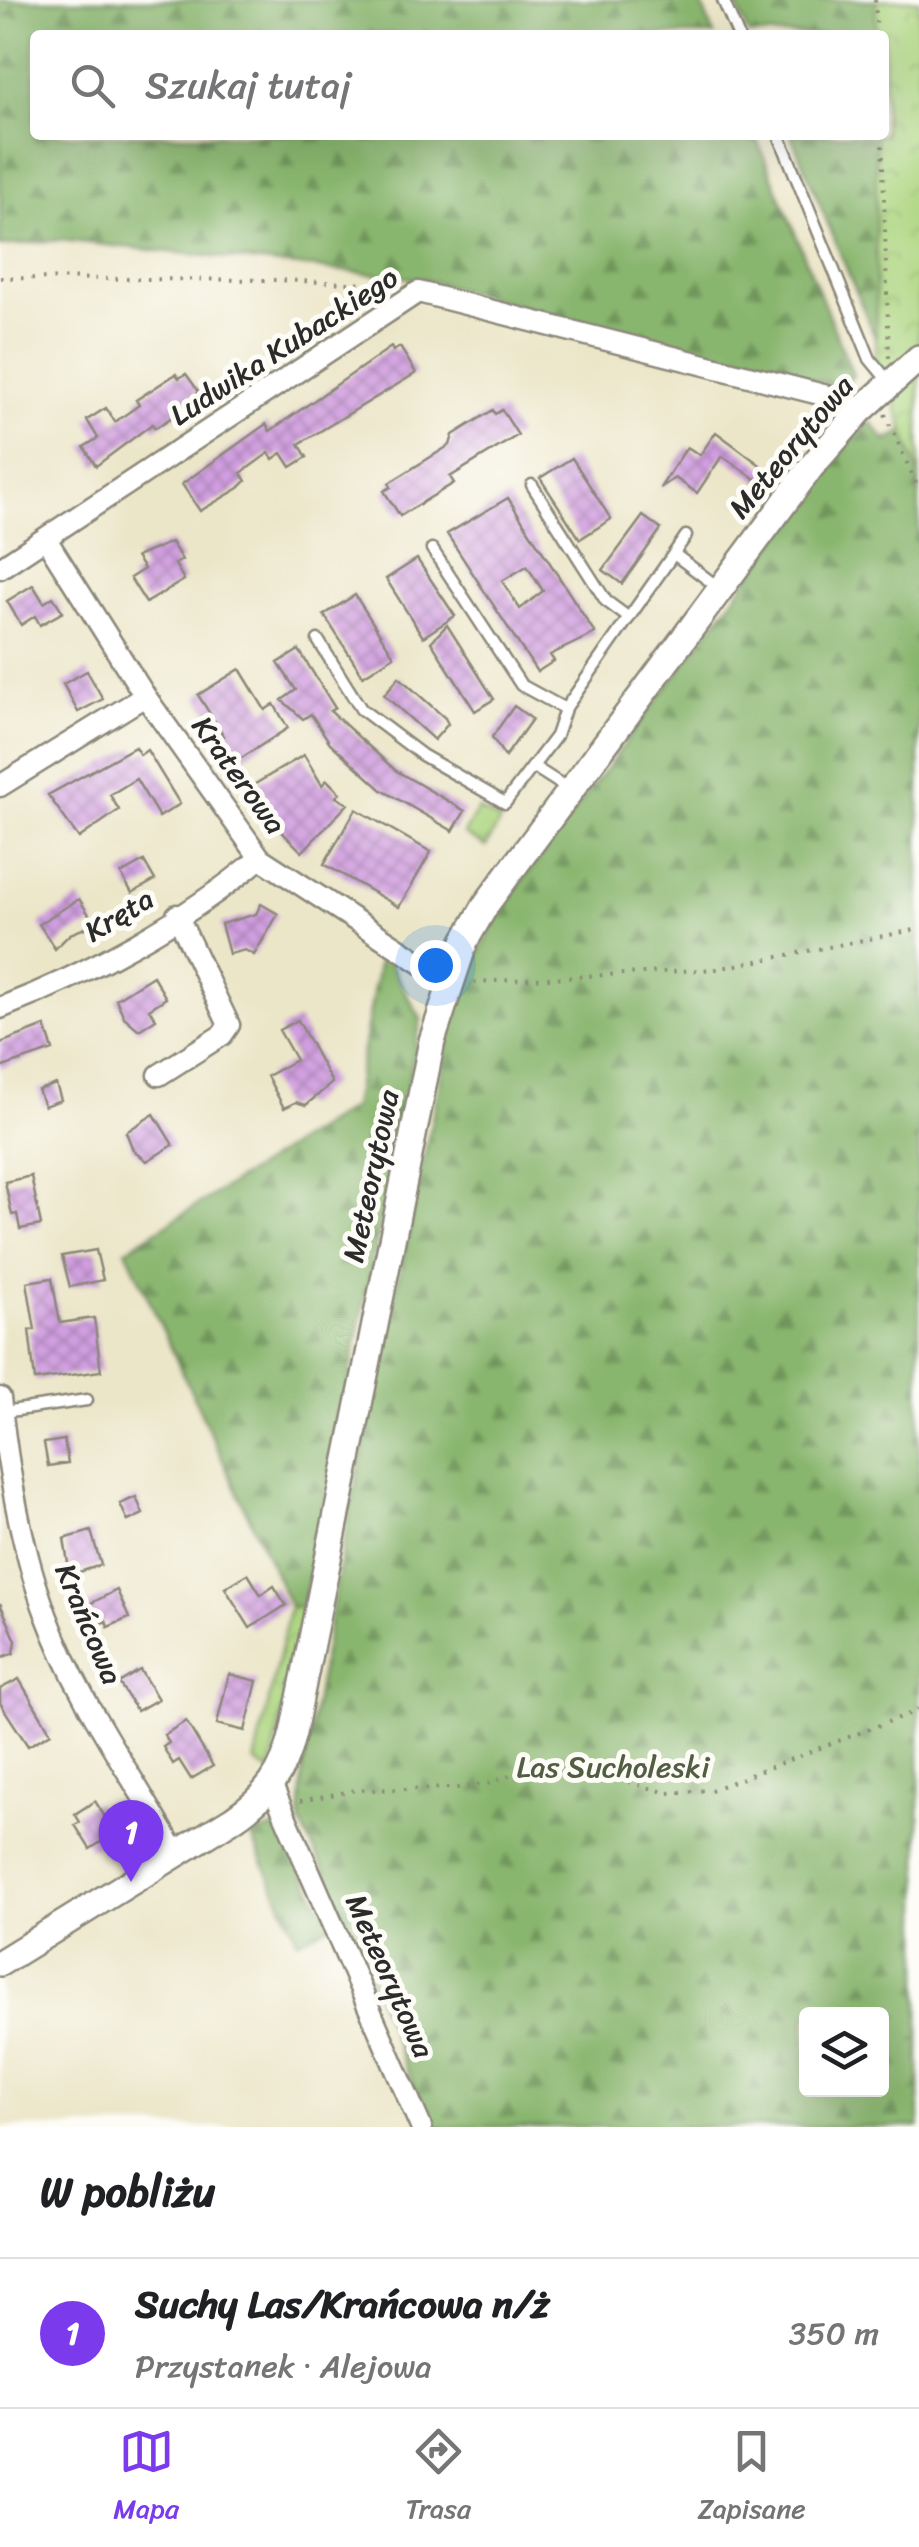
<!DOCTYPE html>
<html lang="pl">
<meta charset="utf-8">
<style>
:root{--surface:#fff;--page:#f6f6f6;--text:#202124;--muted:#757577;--line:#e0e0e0;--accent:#7c3aed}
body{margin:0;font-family:Sriracha,sans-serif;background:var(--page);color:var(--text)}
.controls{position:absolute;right:30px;bottom:30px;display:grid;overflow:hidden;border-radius:10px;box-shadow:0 10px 40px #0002}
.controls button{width:90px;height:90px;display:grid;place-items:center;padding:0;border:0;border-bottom:2px solid var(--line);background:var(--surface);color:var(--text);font:50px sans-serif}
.you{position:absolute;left:435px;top:965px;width:35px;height:35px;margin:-25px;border:8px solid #fff;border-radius:50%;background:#1a73e8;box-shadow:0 0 0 15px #1a73e833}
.badge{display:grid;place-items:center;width:65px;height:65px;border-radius:50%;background:var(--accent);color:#fff;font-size:32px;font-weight:700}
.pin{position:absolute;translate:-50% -82px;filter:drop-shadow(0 2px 5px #0008)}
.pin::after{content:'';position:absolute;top:52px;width:35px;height:30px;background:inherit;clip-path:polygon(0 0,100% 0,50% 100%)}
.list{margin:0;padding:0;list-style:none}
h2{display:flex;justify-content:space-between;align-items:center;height:130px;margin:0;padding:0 40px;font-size:42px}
h2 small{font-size:32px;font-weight:400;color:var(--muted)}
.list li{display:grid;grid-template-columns:65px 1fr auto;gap:30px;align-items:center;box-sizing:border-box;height:150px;padding:0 40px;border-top:2px solid var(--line)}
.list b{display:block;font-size:38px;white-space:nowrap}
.list p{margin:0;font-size:32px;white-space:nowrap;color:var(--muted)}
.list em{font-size:32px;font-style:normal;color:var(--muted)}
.icon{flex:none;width:55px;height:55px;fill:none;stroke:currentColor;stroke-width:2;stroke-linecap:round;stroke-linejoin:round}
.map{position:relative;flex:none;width:919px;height:2127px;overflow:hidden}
.search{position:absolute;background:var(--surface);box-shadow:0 10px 40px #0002;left:30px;right:30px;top:30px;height:110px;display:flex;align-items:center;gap:25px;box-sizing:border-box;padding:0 35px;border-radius:10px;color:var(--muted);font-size:38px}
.sheet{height:280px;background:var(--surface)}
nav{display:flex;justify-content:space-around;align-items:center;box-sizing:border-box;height:140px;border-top:2px solid var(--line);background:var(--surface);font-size:28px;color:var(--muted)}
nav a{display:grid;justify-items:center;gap:5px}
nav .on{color:var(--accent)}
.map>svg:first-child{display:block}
.grass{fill:url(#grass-tufts);stroke:#6c8055;stroke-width:2.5}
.forest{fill:url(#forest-firs);stroke:#5a704c;stroke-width:2.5;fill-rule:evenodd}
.park{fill:url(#park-crowns);stroke:#6c8055;stroke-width:2.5}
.building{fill:url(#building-cross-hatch);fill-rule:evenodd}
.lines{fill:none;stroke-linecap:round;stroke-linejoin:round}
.service-casing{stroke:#8c887a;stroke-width:15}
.minor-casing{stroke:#8c887a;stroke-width:25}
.tertiary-casing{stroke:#8c887a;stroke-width:30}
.path{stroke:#8c887a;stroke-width:4;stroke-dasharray:2.5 8;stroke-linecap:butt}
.service{stroke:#fff;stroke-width:10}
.minor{stroke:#fff;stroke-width:20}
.tertiary{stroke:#fff;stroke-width:25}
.labels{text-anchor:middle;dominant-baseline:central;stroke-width:10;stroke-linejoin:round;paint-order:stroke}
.street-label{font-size:30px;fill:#2b2b2b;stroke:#fdfcf7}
.park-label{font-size:30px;fill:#525e44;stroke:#fdfcf7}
</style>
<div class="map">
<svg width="919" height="2127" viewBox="0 0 919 2127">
<defs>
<pattern id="grass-tufts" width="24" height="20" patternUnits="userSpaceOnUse" patternTransform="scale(2.5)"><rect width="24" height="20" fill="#acd57f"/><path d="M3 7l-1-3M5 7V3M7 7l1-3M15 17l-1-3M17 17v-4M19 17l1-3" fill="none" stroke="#94b76e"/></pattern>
<pattern id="forest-firs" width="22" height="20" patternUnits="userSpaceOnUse" patternTransform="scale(2.5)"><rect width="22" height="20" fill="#89b66e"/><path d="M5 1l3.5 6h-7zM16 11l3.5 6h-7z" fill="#70945b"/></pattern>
<pattern id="park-crowns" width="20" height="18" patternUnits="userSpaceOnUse" patternTransform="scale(2.5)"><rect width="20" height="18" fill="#acd57f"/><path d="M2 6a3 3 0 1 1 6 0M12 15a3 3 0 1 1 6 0" fill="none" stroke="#94b76e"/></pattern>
<pattern id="building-cross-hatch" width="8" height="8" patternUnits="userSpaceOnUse" patternTransform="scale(2.5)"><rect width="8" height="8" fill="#d19fe0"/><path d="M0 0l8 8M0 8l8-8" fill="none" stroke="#aa82b6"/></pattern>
</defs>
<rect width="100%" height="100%" fill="#fdfcf7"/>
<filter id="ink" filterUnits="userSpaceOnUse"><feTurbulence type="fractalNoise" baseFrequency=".01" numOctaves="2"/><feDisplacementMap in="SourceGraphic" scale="20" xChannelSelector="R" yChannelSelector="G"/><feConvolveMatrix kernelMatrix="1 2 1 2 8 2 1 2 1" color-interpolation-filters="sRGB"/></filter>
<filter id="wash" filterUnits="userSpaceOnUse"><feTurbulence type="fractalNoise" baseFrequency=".0048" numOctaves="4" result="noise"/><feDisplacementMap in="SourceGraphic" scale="40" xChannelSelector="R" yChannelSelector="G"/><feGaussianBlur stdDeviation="2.25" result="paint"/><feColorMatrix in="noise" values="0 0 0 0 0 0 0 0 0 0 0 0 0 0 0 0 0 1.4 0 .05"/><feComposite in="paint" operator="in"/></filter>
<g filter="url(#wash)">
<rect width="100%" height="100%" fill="#ece6c9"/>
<path class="grass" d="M290,1606L303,1608L270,1772L255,1763Z"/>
<path class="forest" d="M0,0H700L714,35H35V135H755L853,375L844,387L687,352L426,280L60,240L0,246Z
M734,0H919L879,347L791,135H884V35H749Z
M919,372V2127H430L327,1875L300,1823L303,1771L346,1530L458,995L502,908L856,434L871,422L886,441L908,429ZM806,2014H882V2090H806Z
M381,948L421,1019L303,1608L290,1606L126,1250L353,1107Z
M281,1826L330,1925L298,1941L251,1835Z"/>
<path class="park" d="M876,0H919V476L892,394L876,365V135H884V35H876Z
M478,809L500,821L486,847L464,834Z"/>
<g id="blocks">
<path class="building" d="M391,347L393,351L400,347L416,373L299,444L307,457L291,467L282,453L273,459L269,453L241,473L246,481L239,488L200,511L182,484L266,424L270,431Z
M176,374L179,378L186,374L199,392L191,398L194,403L155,428L152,424L96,466L84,447L98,438L87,420L106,408L115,422L139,405L136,400Z
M493,410L495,414L502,410L518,435L450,477L454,483L400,516L384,491L391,487L389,483L450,445L453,435Z
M716,432L771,473L763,484L722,456L697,493L675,478L660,488L687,447L700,455Z
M572,458L611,519L580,539L540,478Z
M508,498L595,633L550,655L554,661L537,672L447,534ZM527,566L543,591L520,609L502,581Z
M643,516L661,529L622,584L603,570Z
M171,542L182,560L175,564L184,580L146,603L130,578L144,569L136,557Z
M417,559L455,616L423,637L386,579Z
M33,585L44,603L53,597L63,612L40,625L35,616L21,625L7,601Z
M355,595L394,656L363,676L324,615Z
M447,625L494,699L475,711L431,642Z
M299,650L335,708L330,711L395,770L465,811L453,831L382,790L330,743L311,714L303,719L282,700L296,690L278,663Z
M240,669L265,710L274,704L288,728L232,764L217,741L224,736L198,695Z
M87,671L103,699L78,712L63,684Z
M399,677L445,718L448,724L434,740L384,695Z
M514,706L532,719L505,757L492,737Z
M135,747L140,755L147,750L180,804L159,817L136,779L110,795L119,810L79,838L48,795Z
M304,755L322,785L327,780L340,793L336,797L348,804L302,852L266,816L261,818L245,790Z
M356,809L431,852L399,907L324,864Z
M144,861L155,880L132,893L121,874Z
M79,899L95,924L70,934L55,949L39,924Z
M261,904L278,914L254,955L245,950L229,954L221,924L256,914Z
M153,976L166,998L149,1009L156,1019L139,1030L124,1017L116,999Z
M298,1020L332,1083L306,1105L296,1102L284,1108L267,1076L296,1060L279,1030Z
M45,1026L53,1050L0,1068V1043Z
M56,1084L61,1100L44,1106L38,1090Z
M154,1114L173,1145L147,1161L133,1150L126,1132Z
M31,1176L41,1225L20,1229L17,1214L12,1215L5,1182Z
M96,1250L103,1280L70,1287L62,1256Z
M52,1278L60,1323L94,1318L101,1371L35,1380L29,1330H35L27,1282Z
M64,1440L68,1463L48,1466L44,1443Z
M136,1497L143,1514L128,1521L120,1504Z
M91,1531L101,1565L70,1575L64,1539Z
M248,1574L261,1595L274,1586L286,1605L250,1628L225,1588Z
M117,1590L129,1618L108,1627L106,1621L91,1627L85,1624L78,1610Z
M0,1603L16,1641L14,1653L0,1658Z
M140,1670L158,1699L137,1711L119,1683Z
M229,1674L257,1681L245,1731L217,1724Z
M19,1679L51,1733L28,1746L0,1703V1689Z
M186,1721L213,1766L191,1779L179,1760L173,1764L163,1747L169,1743L164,1735Z
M95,1801L115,1833L90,1849L75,1825L80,1822L75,1814Z"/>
</g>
</g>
<g filter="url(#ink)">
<use href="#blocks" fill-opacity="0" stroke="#8c887a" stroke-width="2.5"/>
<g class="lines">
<g class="service-casing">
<path id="service" d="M723,0L738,35
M779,135L870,359L889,382
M532,485L606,601L629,618
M432,549L521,685L565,709L686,536
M674,554L719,588
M318,640L361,709L422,755L505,803L556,736L565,709
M534,767L570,790
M3,1412L87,1400"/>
</g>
<g class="minor-casing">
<path id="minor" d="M46,539L145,696L260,858L450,982
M0,568L418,292L843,400L860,411
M0,786L145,696
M0,1008C91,973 186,920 260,858
M159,1075L222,1035L229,1025L177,915
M0,1398C8,1470 21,1549 47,1617C78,1701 133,1776 176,1854
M272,1786L421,2127"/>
</g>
<g class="tertiary-casing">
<path id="tertiary" d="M0,1963L233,1819C267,1796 283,1774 293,1733L432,1041L465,941L487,903L811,467L860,411L919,358"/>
</g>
<path class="path" d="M875,0L877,35
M882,135L889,358
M0,278L276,280L395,285
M885,414L919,490
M474,982L717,969L919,929
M300,1801L356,1790L459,1788L491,1783L536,1765L559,1763L668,1793L711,1790L919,1710"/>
<use href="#service" class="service"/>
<use href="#minor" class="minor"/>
<use href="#tertiary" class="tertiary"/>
</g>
</g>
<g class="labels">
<g class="street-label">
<text transform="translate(284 346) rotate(-33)">Ludwika Kubackiego</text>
<text transform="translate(791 447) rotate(-50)">Meteorytowa</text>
<text transform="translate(239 775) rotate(54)">Kraterowa</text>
<text transform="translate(119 915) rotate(-31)">Kręta</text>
<text transform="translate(371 1176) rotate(-78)">Meteorytowa</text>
<text transform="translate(89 1624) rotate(67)">Krańcowa</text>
<text transform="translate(390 1976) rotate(66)">Meteorytowa</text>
</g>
<g class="park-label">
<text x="613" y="1767">Las Sucholeski</text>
</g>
</g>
</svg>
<div class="controls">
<button><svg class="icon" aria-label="layers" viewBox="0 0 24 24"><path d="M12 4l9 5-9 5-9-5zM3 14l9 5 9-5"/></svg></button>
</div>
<div class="you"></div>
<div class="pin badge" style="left:131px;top:1882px">1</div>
<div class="search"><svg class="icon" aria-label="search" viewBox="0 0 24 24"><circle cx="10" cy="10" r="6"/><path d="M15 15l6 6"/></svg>Szukaj tutaj</div>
</div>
<section class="sheet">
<h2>W pobliżu<small></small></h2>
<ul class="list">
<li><span class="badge">1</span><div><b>Suchy Las/Krańcowa n/ż</b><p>Przystanek · Alejowa</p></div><em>350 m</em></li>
</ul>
</section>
<nav>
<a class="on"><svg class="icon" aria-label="map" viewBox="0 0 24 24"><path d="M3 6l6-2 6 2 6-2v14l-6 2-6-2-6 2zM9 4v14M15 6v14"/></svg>Mapa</a>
<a><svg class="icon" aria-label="directions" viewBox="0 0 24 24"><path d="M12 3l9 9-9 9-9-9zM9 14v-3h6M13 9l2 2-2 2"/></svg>Trasa</a>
<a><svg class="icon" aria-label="saved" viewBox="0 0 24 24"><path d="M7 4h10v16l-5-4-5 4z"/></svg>Zapisane</a>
</nav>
